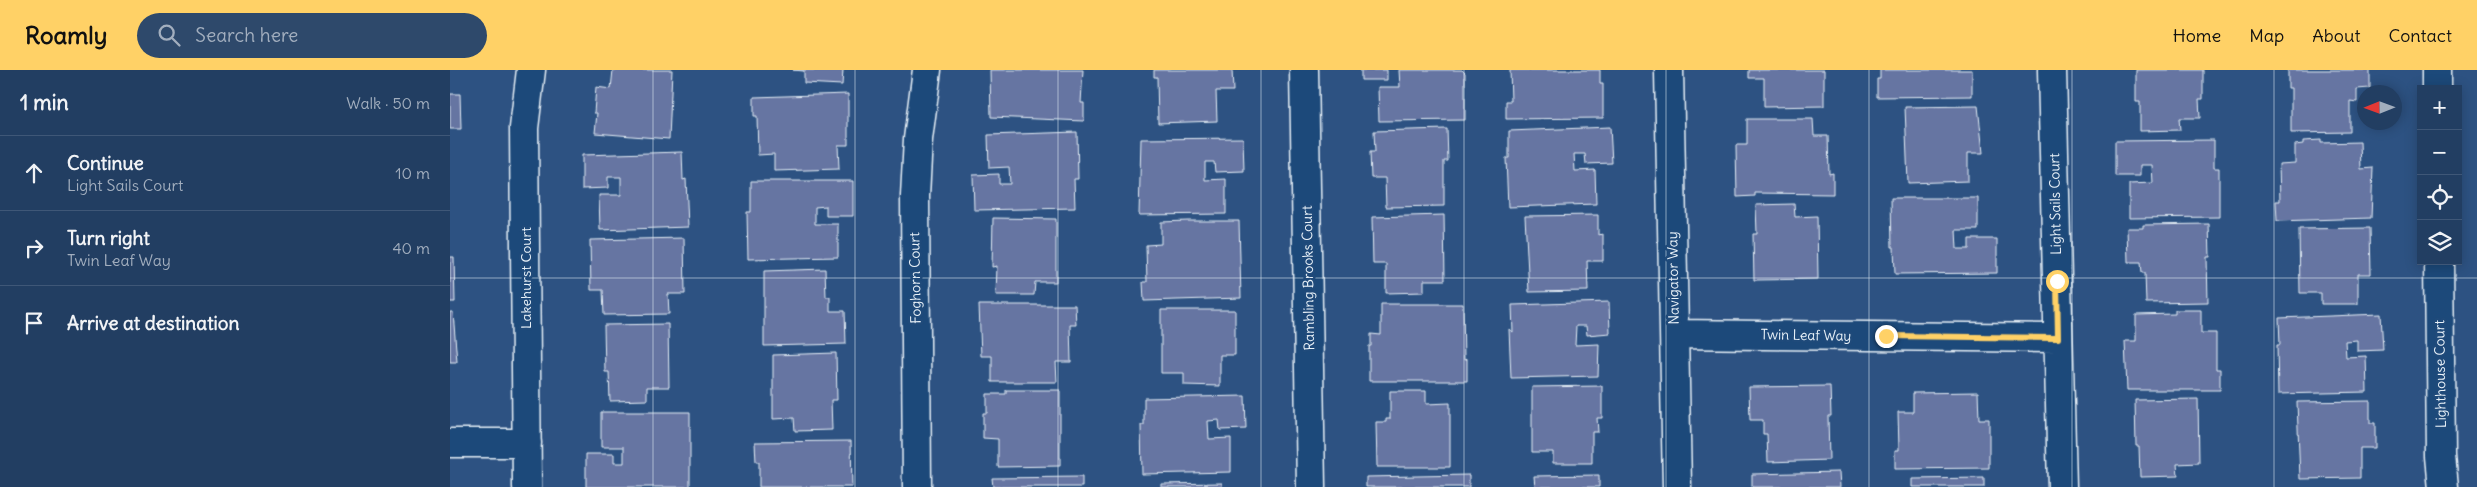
<!DOCTYPE html>
<meta charset="utf-8">
<style>
:root{--surface:#223e62;--page:#2e496b;--text:#f1f3f6;--muted:#a2aebe;--line:#3f5777;--accent:#ffd166}
body{margin:0;font-family:Delius,sans-serif;background:var(--page);color:var(--text)}
.controls{position:absolute;right:15px;top:15px;display:grid;overflow:hidden;border-radius:0px;box-shadow:0 2px 12px #0003}
.controls button{width:45px;height:45px;display:grid;place-items:center;padding:0;border:0;border-bottom:1px solid var(--line);background:var(--surface);color:var(--text);font:25px sans-serif}
.compass{position:absolute;left:1907px;top:15px;width:45px;height:45px;border-radius:50%;background:var(--surface);box-shadow:0 2px 12px #0003;rotate:269deg}
.stop{position:absolute;width:15px;height:15px;margin:-11px;border:4px solid #ffd166;border-radius:50%;background:#fff}
.stop.end{background:#ffd166;border-color:#fff;box-shadow:0 1px 5px #0008}
.list{margin:0;padding:0;list-style:none}
h2{display:flex;justify-content:space-between;align-items:center;height:65px;margin:0;padding:0 20px;font-size:21px}
h2 small{font-size:16px;font-weight:400;color:var(--muted)}
.list li{display:grid;grid-template-columns:32px 1fr auto;gap:15px;align-items:center;box-sizing:border-box;height:75px;padding:0 20px;border-top:1px solid var(--line)}
.list b{display:block;font-size:19px;white-space:nowrap}
.list p{margin:0;font-size:16px;white-space:nowrap;color:var(--muted)}
.list em{font-size:16px;font-style:normal;color:var(--muted)}
.icon{flex:none;width:28px;height:28px;fill:none;stroke:currentColor;stroke-width:2;stroke-linecap:round;stroke-linejoin:round}
.map{position:relative;flex:none;width:2027px;height:417px;overflow:hidden}
header{display:flex;align-items:center;gap:30px;box-sizing:border-box;height:70px;padding:0 25px;background:var(--accent);color:#111}
header strong{font-size:24px}
nav{display:flex;gap:28px;margin-inline-start:auto;font-size:18px}
.search{width:350px;height:45px;background:var(--page);display:flex;align-items:center;gap:12px;box-sizing:border-box;padding:0 18px;border-radius:28px;color:var(--muted);font-size:19px}
main{display:flex}
aside{flex:1;background:var(--surface)}
.map>svg:first-child{display:block}
.building{fill:#6674a2;stroke:#e8f1f8}
.lines{fill:none;stroke-linecap:round;stroke-linejoin:round}
.minor-casing{stroke:#e8f1f8;stroke-width:31}
.minor{stroke:#1f4a7a;stroke-width:28}
.route{stroke:#ffd166;stroke-width:6}
.grid{fill:none;stroke:#e8f1f8;stroke-width:1;stroke-opacity:0.55}
.labels{text-anchor:middle;dominant-baseline:central;stroke-width:5;stroke-linejoin:round;paint-order:stroke}
.street-label{font-size:14px;fill:#e8f1f8;stroke:#1f4a7a}
</style>
<header>
<strong>Roamly</strong>
<div class="search"><svg class="icon" aria-label="search" viewBox="0 0 24 24"><circle cx="10" cy="10" r="6"/><path d="M15 15l6 6"/></svg>Search here</div>
<nav><a>Home</a><a>Map</a><a>About</a><a>Contact</a></nav>
</header>
<main>
<aside>
<h2>1 min<small>Walk · 50 m</small></h2>
<ul class="list">
<li><svg class="icon" aria-label="ahead" viewBox="0 0 24 24"><path d="M12 20V5M6 11l6-6 6 6"/></svg><div><b>Continue</b><p>Light Sails Court</p></div><em>10 m</em></li>
<li><svg class="icon" aria-label="right" viewBox="0 0 24 24"><path d="M7 20v-9h11M14 6l5 5-5 5"/></svg><div><b>Turn right</b><p>Twin Leaf Way</p></div><em>40 m</em></li>
<li><svg class="icon" aria-label="arrive" viewBox="0 0 24 24"><path d="M6 21V4h12l-3 4 3 4H6"/></svg><div><b>Arrive at destination</b></div></li>
</ul>
</aside>
<div class="map">
<svg width="2027" height="417" viewBox="0 0 2027 417">
<rect width="100%" height="100%" fill="#2d5282"/>
<filter id="ink" filterUnits="userSpaceOnUse"><feTurbulence type="fractalNoise" baseFrequency=".02" numOctaves="2"/><feDisplacementMap in="SourceGraphic" scale="10" xChannelSelector="R" yChannelSelector="G"/><feConvolveMatrix kernelMatrix="1 2 1 2 8 2 1 2 1" color-interpolation-filters="sRGB"/></filter>
<g filter="url(#ink)">
<path class="building" d="M163,0H222L219,69L145,63L147,43H144L146,17L161,19Z
M343,0H393L392,15L354,13V1Z
M540,0H633L631,33H634V51L541,47Z
M704,0H782L783,21H766L767,51L708,53L707,7H704Z
M911,0H937V10H911Z
M949,0H1012L1015,3V50L929,51L928,17H950Z
M1060,0H1150V14H1153V48L1056,49V31H1061Z
M1299,0H1374V36L1314,37V8H1299Z
M1430,0H1522V26L1427,27V9H1430Z
M1686,0H1753V29H1749L1750,48H1729L1730,60L1690,61V32H1686Z
M1838,0H1920V18L1907,19V32L1900,31V62L1841,63V18H1838Z
M0,24H10L11,59H0Z
M398,24V75H388L389,99L324,101V84L308,85L307,46H304V27Z
M1528,36L1533,83H1518V111L1458,113L1455,37Z
M1297,49H1363L1364,66H1378L1379,104L1383,103V124L1305,123V126L1287,127L1286,75H1297Z
M1160,57L1162,93L1136,94L1135,84H1124L1125,101L1145,100L1146,134L1058,137L1056,88H1059V61Z
M997,59L998,91H994V136L936,137L935,108H921L920,82H925L924,61Z
M627,62L628,109H624L625,138L524,140L523,105L549,104V114H560L559,97L539,98L538,65Z
M793,68L794,101L765,102L764,92H755V110L776,109V144L689,145L691,69Z
M1764,70V98H1769V147L1679,148V114L1703,113L1702,95H1690V106H1665V71Z
M1871,70V73L1910,72L1911,99L1923,98L1921,148L1827,151L1826,131H1830L1829,94L1845,93V75L1853,74V71Z
M232,82L233,110L236,109L238,157L150,160L149,125H171V107H158V118L132,119V85Z
M301,111H403V146H376V136L365,137V154H388V187L298,189L297,142H301Z
M1441,128H1528V160H1506L1507,179H1519V169H1547V203L1445,204L1444,177H1442Z
M1344,134L1345,147L1367,146L1368,209L1304,210L1303,164H1307L1306,135Z
M994,145L995,210H974V222L936,223V194H923L922,147Z
M1148,145V165L1153,164V191H1137L1138,221L1079,222L1075,146Z
M543,148L606,149V212H585L584,225H546L547,196L542,197Z
M738,151H789L791,228L694,231L693,212H697L696,175L711,174V152Z
M1759,154L1760,187H1757L1758,232L1696,233L1695,203H1692L1691,192H1678L1677,158H1693V155Z
M1920,158L1921,204H1908V234H1871V223H1850L1849,159Z
M234,168L235,224H218L219,244L154,245L153,220H141L140,170Z
M0,187H4L5,232H0Z
M375,199L376,227H380V241H395L396,274L314,276V201Z
M1159,232L1160,263L1137,265L1136,256H1126L1125,275L1149,274L1148,306L1061,308L1059,259L1063,262L1062,235Z
M931,234H1013L1014,290L1017,289V311H919V276H921V264L931,265Z
M529,235H625L626,255H620L621,292H606L607,312H542V286H531Z
M711,240H785V285H770V316L734,315V303H711Z
M1725,240H1751V263H1766V299H1770V320H1677L1675,271H1686V245L1725,244Z
M0,242H3L7,292H0Z
M1931,244L1933,280L1907,281V270L1895,271L1896,287L1916,286L1917,322L1828,324L1827,275H1830L1829,248Z
M218,254L219,317H197V330L160,331L159,302H155L154,255Z
M386,283L387,330H381L382,360L345,361L344,348L323,349V285Z
M1152,316V348H1147L1148,362H1142V393H1103V382H1082V317Z
M1380,316L1381,346H1378L1379,390L1318,392L1317,364H1313V350H1300L1299,317Z
M556,320H610V396L548,397V369L533,368V343H537V324H556Z
M940,321H976V334L1000,333V397H927L926,352H936V349H940Z
M1528,322L1529,349H1539V398L1445,399V380H1449L1448,342H1463V323Z
M795,326L796,359L770,360L769,350L758,351L759,369L781,368V402L692,404L691,355H694V328Z
M1748,329L1749,393L1727,394L1728,406L1690,407L1689,376H1686L1685,330Z
M1920,331V353H1925V378H1910V408L1850,409L1847,332Z
M151,342H240V417H136V384H164V393H174V377H151Z
M401,371L402,417H309V392H306L305,372Z
M1389,402L1390,417H1302V404Z
M1019,405V417H916V407Z
M1149,405V417H1085L1084,406Z
M632,407V417H543L542,408Z
M1534,408V417H1462V409Z
M772,413V417H711V414Z"/>
<g class="lines">
<g class="minor-casing">
<path id="minor" d="M854,0L861,417
M1219,0L1227,417
M1602,0L1612,417
M1987,0V19
M1989,191L1991,386L1994,417
M1225,264L1608,268
M0,373H77
M77,417L74,58L81,0
M467,417L465,126L468,69L477,0"/>
</g>
<use href="#minor" class="minor"/>
</g>
</g>
<g class="lines" filter="url(#ink)">
<path class="route" d="M1436,266L1608,268L1607,211"/>
</g>
<path class="grid" d="M203,0V417M405,0V417M608,0V417M811,0V417M1014,0V417M1216,0V417M1419,0V417M1622,0V417M1824,0V417M0,208H2027"/>
<g class="labels">
<g class="street-label">
<text transform="translate(1605 134) rotate(-91)">Light Sails Court</text>
<text transform="translate(76 208) rotate(-90)">Lakehurst Court</text>
<text transform="translate(465 208) rotate(-91)">Foghorn Court</text>
<text transform="translate(858 208) rotate(-91)">Rambling Brooks Court</text>
<text transform="translate(1223 208) rotate(-91)">Navigator Way</text>
<text transform="translate(1356 265) rotate(1)">Twin Leaf Way</text>
<text transform="translate(1990 304) rotate(-91)">Lighthouse Court</text>
</g>
</g>
</svg>
<div class="controls">
<button>+</button>
<button>−</button>
<button><svg class="icon" aria-label="locate" viewBox="0 0 24 24"><circle cx="12" cy="12" r="6"/><path d="M12 2v4M12 18v4M2 12h4M18 12h4"/></svg></button>
<button><svg class="icon" aria-label="layers" viewBox="0 0 24 24"><path d="M12 4l9 5-9 5-9-5zM3 14l9 5 9-5"/></svg></button>
</div>
<svg class="compass" viewBox="-18 -18 36 36"><path d="M0-13l5 13h-10z" fill="#e53935"/><path d="M0 13l5-13h-10z" fill="#a2aebe"/></svg>
<div class="stop" style="left:1607px;top:211px"></div>
<div class="stop end" style="left:1436px;top:266px"></div>
</div>
</main>
